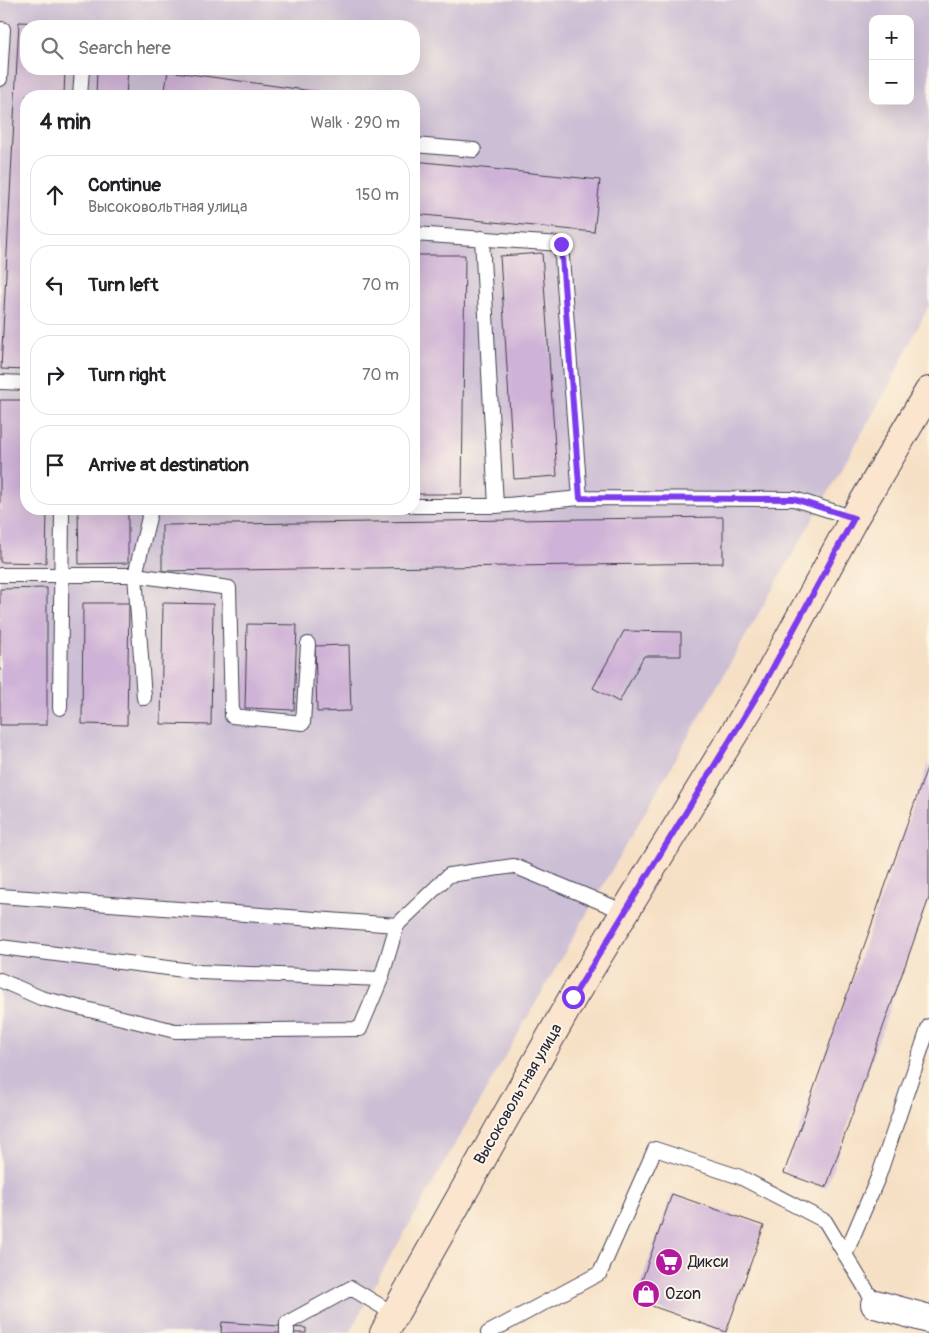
<!DOCTYPE html>
<meta charset="utf-8">
<style>
:root{--surface:#fff;--page:#f6f6f6;--text:#202124;--muted:#757577;--line:#e0e0e0}
body{margin:0;font-family:Pangolin,sans-serif;background:var(--page);color:var(--text)}
.controls{position:absolute;right:15px;top:15px;display:grid;overflow:hidden;border-radius:10px;box-shadow:0 5px 20px #0002}
.controls button{width:45px;height:45px;display:grid;place-items:center;padding:0;border:0;border-bottom:1px solid var(--line);background:var(--surface);color:var(--text);font:25px sans-serif}
.stop{position:absolute;width:15px;height:15px;margin:-11px;border:4px solid #7c3aed;border-radius:50%;background:#fff}
.stop.end{background:#7c3aed;border-color:#fff;box-shadow:0 1px 5px #0008}
.list{margin:0;padding:0;list-style:none}
h2{display:flex;justify-content:space-between;align-items:center;height:65px;margin:0;padding:0 20px;font-size:21px}
h2 small{font-size:16px;font-weight:400;color:var(--muted)}
.list li{display:grid;grid-template-columns:32px 1fr auto;gap:15px;align-items:center;box-sizing:border-box;height:80px;margin:0 10px 10px;padding:0 10px;border:1px solid var(--line);border-radius:20px}
.list b{display:block;font-size:19px;white-space:nowrap}
.list p{margin:0;font-size:16px;white-space:nowrap;color:var(--muted)}
.list em{font-size:16px;font-style:normal;color:var(--muted)}
.icon{flex:none;width:28px;height:28px;fill:none;stroke:currentColor;stroke-width:2;stroke-linecap:round;stroke-linejoin:round}
.map{position:relative;flex:none;width:929px;height:1333px;overflow:hidden}
.search{position:absolute;background:var(--surface);box-shadow:0 5px 20px #0002;left:20px;top:20px;width:400px;height:55px;display:flex;align-items:center;gap:12px;box-sizing:border-box;padding:0 18px;border-radius:20px;color:var(--muted);font-size:19px}
.panel{position:absolute;background:var(--surface);box-shadow:0 5px 20px #0002;left:20px;top:90px;width:400px;height:425px;border-radius:20px}
.map>svg:first-child{display:block}
.industrial{fill:#ccbed4;fill-rule:evenodd}
.building{fill:#cfb2d7}
.lines{fill:none;stroke-linecap:round;stroke-linejoin:round}
.lane-casing{stroke:#423e50;stroke-width:16}
.street-casing{stroke:#423e50;stroke-width:30}
.secondary-casing{stroke:#423e50;stroke-width:30}
.lane{stroke:#fff;stroke-width:14}
.street{stroke:#fff;stroke-width:28}
.secondary{stroke:#fbe5cf;stroke-width:28}
.route{stroke:#7c3aed;stroke-width:6}
.labels{text-anchor:middle;dominant-baseline:central;stroke-width:4;stroke-linejoin:round;paint-order:stroke}
.street-label{font-size:16px;fill:#22223b;stroke:#fcf5e5}
.poi-label{font-size:16px;fill:#22223b;stroke:#fcf5e5;text-anchor:start}
</style>
<div class="map">
<svg width="929" height="1333" viewBox="0 0 929 1333">
<rect width="100%" height="100%" fill="#fcf5e5"/>
<filter id="ink" filterUnits="userSpaceOnUse"><feTurbulence type="fractalNoise" baseFrequency=".02" numOctaves="2"/><feDisplacementMap in="SourceGraphic" scale="10" xChannelSelector="R" yChannelSelector="G"/><feConvolveMatrix kernelMatrix="1 2 1 2 8 2 1 2 1" color-interpolation-filters="sRGB"/></filter>
<filter id="wash" filterUnits="userSpaceOnUse"><feTurbulence type="fractalNoise" baseFrequency=".0096" numOctaves="4" result="noise"/><feDisplacementMap in="SourceGraphic" scale="20" xChannelSelector="R" yChannelSelector="G"/><feGaussianBlur stdDeviation="1.12" result="paint"/><feColorMatrix in="noise" values="0 0 0 0 0 0 0 0 0 0 0 0 0 0 0 0 0 1.4 0 .05"/><feComposite in="paint" operator="in"/></filter>
<g filter="url(#wash)">
<rect width="100%" height="100%" fill="#f6e0c5"/>
<path class="industrial" d="M0,0H929V305L890,384L379,1277L350,1333H0ZM873,19H910V101H873ZM26,26H414V69H26ZM26,96H414V509H26Z"/>
<g id="blocks">
<path class="building" d="M19,22L68,24V26H26V69H65L64,96H26V370L1,369Z
M97,69H128L126,96H96Z
M168,71L341,95V96H164Z
M414,161L600,180L594,232L414,214Z
M542,253L557,476L514,479L500,256Z
M414,255H465L462,494H414Z
M0,400H26V509H47L46,563L0,562Z
M78,509H128V563L79,564Z
M723,517V563L162,571V525Z
M47,588V725H0V589Z
M83,603H129L127,725L82,724Z
M163,603L213,604L211,725L161,724Z
M247,624L297,625L294,710L245,708Z
M624,631L681,632V656H644L619,702L593,688Z
M349,645L351,711L317,712L315,646Z
M929,762V898L826,1188L784,1173Z
M672,1194L764,1226L726,1332L635,1300Z
M222,1322L306,1328V1333H221Z"/>
</g>
</g>
<g filter="url(#ink)">
<use href="#blocks" fill-opacity="0" stroke="#423e50" stroke-width="1"/>
<g class="lines">
<g class="lane-casing">
<path id="lane" d="M0,79L3,29
M80,96L82,69
M414,145L474,150
M414,234L561,244L580,498
M482,238L496,506
M0,382L26,383
M414,506H496L580,498L794,499L854,518
M0,575H135L151,509
M144,698L135,575L229,588L232,716L303,723L308,644
M60,708L62,509
M0,896L397,925
M0,947L200,972L381,979L397,925L449,875L514,866L625,912
M0,980L41,998L175,1031L360,1029L381,979
M845,1255L879,1175L929,1026
M287,1333V1323L351,1288L394,1314
M488,1333L600,1273L655,1149L740,1177L825,1221L875,1304"/>
</g>
<g class="street-casing">
<path id="street" d="M875,1304L929,1319"/>
</g>
<g class="secondary-casing">
<path id="secondary" d="M384,1333L573,997L763,686L854,518L929,391"/>
</g>
<use href="#lane" class="lane"/>
<use href="#street" class="street"/>
<use href="#secondary" class="secondary"/>
</g>
</g>
<g class="lines" filter="url(#ink)">
<path class="route" d="M561,244L580,498L794,499L854,518L763,686L573,997"/>
</g>
<defs>
<g id="supermarket-disc" transform="scale(1.4375)"><circle r="9.5" fill="#b5179e" stroke="#fcf5e5"/><path d="M-6-5.5h2.5l.6 2H6L4.5 2H-2.5L-4.4-4H-6ZM-1.5 3.2a1.3 1.3 0 1 0 .1 0ZM3 3.2a1.3 1.3 0 1 0 .1 0Z" fill="#fff"/></g>
<g id="shop-disc" transform="scale(1.4375)"><circle r="9.5" fill="#b5179e" stroke="#fcf5e5"/><path d="M-5-2.5h2.3a2.7 3.5 0 0 1 5.4 0H5L5.5 6h-11ZM-1.5-2.5h3a1.5 2.3 0 0 0-3 0Z" fill="#fff"/></g>
</defs>
<g fill-rule="evenodd">
<use href="#supermarket-disc" x="669" y="1262"/>
<use href="#shop-disc" x="646" y="1294"/>
</g>
<g class="labels">
<g class="street-label">
<text transform="translate(518 1094) rotate(-60)">Высоковольтная улица</text>
</g>
<g class="poi-label">
<text x="688" y="1262">Дикси</text>
<text x="665" y="1294">Ozon</text>
</g>
</g>
</svg>
<div class="controls">
<button>+</button>
<button>−</button>
</div>
<div class="stop" style="left:573px;top:997px"></div>
<div class="stop end" style="left:561px;top:244px"></div>
<div class="search"><svg class="icon" aria-label="search" viewBox="0 0 24 24"><circle cx="10" cy="10" r="6"/><path d="M15 15l6 6"/></svg>Search here</div>
<section class="panel">
<h2>4 min<small>Walk · 290 m</small></h2>
<ul class="list">
<li><svg class="icon" aria-label="ahead" viewBox="0 0 24 24"><path d="M12 20V5M6 11l6-6 6 6"/></svg><div><b>Continue</b><p>Высоковольтная улица</p></div><em>150 m</em></li>
<li><svg class="icon" aria-label="left" viewBox="0 0 24 24"><path d="M17 20v-9H6M10 6l-5 5 5 5"/></svg><div><b>Turn left</b></div><em>70 m</em></li>
<li><svg class="icon" aria-label="right" viewBox="0 0 24 24"><path d="M7 20v-9h11M14 6l5 5-5 5"/></svg><div><b>Turn right</b></div><em>70 m</em></li>
<li><svg class="icon" aria-label="arrive" viewBox="0 0 24 24"><path d="M6 21V4h12l-3 4 3 4H6"/></svg><div><b>Arrive at destination</b></div></li>
</ul>
</section>
</div>
